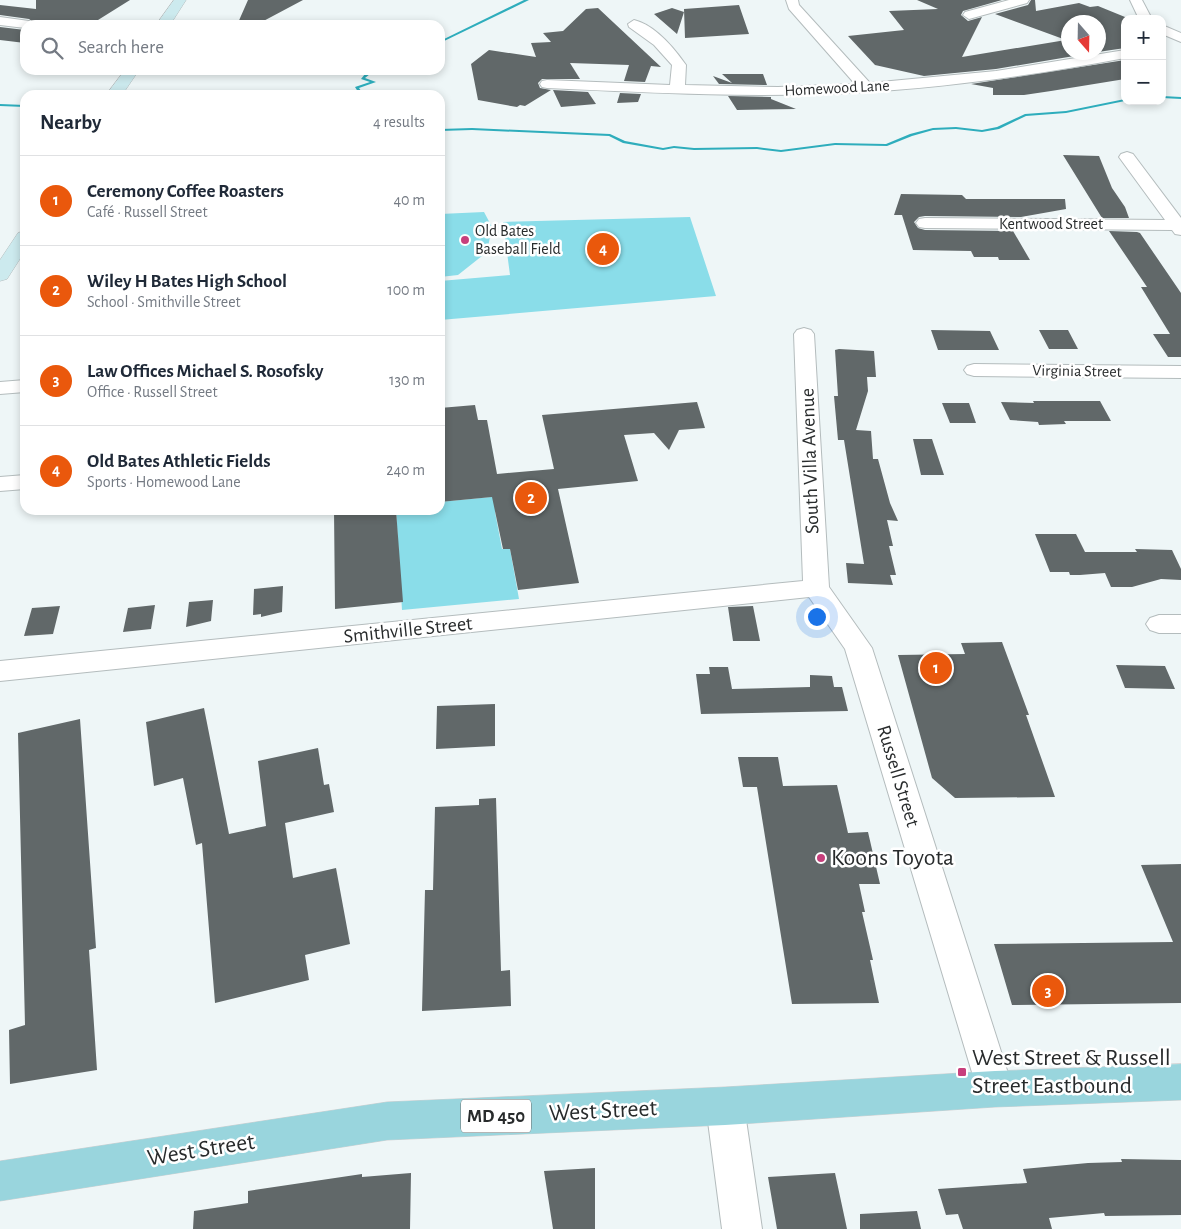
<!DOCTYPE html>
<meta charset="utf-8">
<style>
:root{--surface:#fff;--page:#f2f2f3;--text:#1f2937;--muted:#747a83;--line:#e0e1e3;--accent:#ea580c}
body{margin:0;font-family:"Alegreya Sans",sans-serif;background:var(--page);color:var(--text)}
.controls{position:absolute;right:15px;top:15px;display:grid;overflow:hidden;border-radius:10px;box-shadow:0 2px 8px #0003}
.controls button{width:45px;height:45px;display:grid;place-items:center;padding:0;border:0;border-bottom:1px solid var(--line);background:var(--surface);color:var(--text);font:25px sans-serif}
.compass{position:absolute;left:1061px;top:15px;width:45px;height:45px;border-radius:50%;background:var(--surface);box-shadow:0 2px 8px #0003;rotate:160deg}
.you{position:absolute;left:816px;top:616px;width:18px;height:18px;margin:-12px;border:4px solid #fff;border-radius:50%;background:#1a73e8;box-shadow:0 0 0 8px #1a73e833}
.badge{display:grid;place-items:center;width:32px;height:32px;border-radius:50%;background:var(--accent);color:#fff;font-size:16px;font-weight:700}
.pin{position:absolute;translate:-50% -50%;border:2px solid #fff;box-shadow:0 1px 5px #0006}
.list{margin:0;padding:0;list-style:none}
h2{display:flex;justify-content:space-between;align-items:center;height:65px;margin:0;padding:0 20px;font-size:21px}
h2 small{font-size:16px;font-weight:400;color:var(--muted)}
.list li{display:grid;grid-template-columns:32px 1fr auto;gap:15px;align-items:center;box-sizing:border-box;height:90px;padding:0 20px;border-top:1px solid var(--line)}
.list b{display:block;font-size:19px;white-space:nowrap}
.list p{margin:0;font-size:16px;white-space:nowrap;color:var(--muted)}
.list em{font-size:16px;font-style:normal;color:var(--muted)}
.icon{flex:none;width:28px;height:28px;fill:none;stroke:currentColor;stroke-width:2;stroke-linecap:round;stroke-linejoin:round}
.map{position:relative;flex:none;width:1181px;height:1229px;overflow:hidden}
.search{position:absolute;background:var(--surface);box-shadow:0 2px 8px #0003;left:20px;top:20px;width:425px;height:55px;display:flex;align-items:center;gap:12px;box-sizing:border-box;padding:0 18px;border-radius:15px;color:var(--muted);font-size:19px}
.panel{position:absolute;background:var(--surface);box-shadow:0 2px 8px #0003;left:20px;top:90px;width:425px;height:425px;border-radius:15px}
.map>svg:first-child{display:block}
.green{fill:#8adde9}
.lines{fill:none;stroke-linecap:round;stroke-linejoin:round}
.stream{fill:#2eadbc;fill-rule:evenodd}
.building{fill:#616869}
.street-casing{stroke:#b4bcbd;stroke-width:2}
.secondary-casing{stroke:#b4bcbd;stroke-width:1}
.primary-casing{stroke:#d0d0d1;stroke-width:1}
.street{fill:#fff;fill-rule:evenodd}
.secondary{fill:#cceaee;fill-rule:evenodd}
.primary{fill:#99d5dd;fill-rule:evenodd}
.poi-dot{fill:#c73f7c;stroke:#fff;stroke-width:2}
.labels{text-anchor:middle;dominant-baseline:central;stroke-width:5;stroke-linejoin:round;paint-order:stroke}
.far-street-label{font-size:16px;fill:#282b2c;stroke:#fff}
.far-poi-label{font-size:16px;fill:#282b2c;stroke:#fff;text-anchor:start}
.shield{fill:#fff;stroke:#686b6b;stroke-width:1}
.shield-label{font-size:19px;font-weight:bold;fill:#282b2c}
.street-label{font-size:20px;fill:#282b2c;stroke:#fff}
.near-poi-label{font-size:24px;fill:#282b2c;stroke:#fff;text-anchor:start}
.near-street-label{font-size:24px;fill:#282b2c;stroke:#fff}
</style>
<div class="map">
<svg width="1181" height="1229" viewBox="0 0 1181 1229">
<rect width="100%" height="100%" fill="#eef6f7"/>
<path class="green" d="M484,212L492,227L487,252L458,275L440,277V214Z
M690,217L716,296L440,320V281L510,275L503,222Z
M501,496L495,512L502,549H510L519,599L402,610L396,510H440V502Z"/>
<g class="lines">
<path class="stream" d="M524,0H529L440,43V41Z
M371,70H375L365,78L376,82L359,88L364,95H360L355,87L370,82L361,79L365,74Z
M1162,96L1181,97V99L1162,98Z
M1125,99V101L1066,113L1026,116L999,129L982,132L956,129L933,130L912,136L887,146L835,145L781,152L757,149L694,150L674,148L663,150L623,143L609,136L472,130L440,131V129L472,128L610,134L625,141L663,148L674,146L694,148L757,147L781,150L835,143L886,144L910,134L933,128L956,127L982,130L997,127L1025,114L1066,111Z
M0,104L25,105V107L0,106Z"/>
</g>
<path class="building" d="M36,0H130L90,25H37L29,19L0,15V5L36,9Z
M248,0H303L256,25H237Z
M917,0H1002L963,11L961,15L968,21L982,17L962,57L1066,40L995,14L1028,5L1031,0H1035L1036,11L1079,3L1090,7L1098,6L1125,17V48L1098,52V22H1068V52H1098L996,69L924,76L875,65L848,36L904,30L889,11L938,9Z
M739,5L749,34L685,38L684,9Z
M598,8L661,67L651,66L645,82L624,81L629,65L570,63L580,79H542L538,83L540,88L551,90L525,106L520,105L517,107L478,100L471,64L489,50L536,57L531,43L551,42L543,33L563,31L586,9Z
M672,8L684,12L677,34L654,14Z
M0,27L25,30V43L0,40Z
M1125,60V79L1051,91L1024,95H993V88L971,84Z
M722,74H763L767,85L719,84L713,76L732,83Z
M553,90L588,92L596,104L561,107Z
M620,93L641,94L638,102L617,103Z
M728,96L771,97V99L796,109L737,110Z
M1063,155L1099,156L1112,188L1125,207L1129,218H1102Z
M901,194L962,195L966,199H1065L1066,209L1021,217L925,216L919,217L914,222L918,228L925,230L1013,231L1030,260H999L998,257H974L971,251L913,250L902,215H894Z
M1109,231L1137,232L1140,233L1181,293V357H1168L1153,334H1170L1141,287H1147Z
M931,330L990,331L999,350H938Z
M1039,330H1068L1078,349H1049Z
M839,349L874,351L876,377H867L868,391L856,430L871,431L873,459H878L890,503L898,521L887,520L893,546H889L896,575H890L893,585L848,583L846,563L864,564L844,440H838L834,396H838L835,350Z
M1033,401H1100L1111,421H1064L1066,424L1039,425L1038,422L1010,420L1001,402L1034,403Z
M697,402L705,428L679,430L669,450L654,433L624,435L638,481L558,489L579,583L518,590L510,549H503L492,497L440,502V408L475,405L478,420H487L497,474L554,469L542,415Z
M942,403H969L976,423H950Z
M913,439H932L944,475H921Z
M334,510H396L403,602L335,609Z
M1035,534H1076L1085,552H1137L1135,549L1172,550L1181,569V580L1161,579L1132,587H1111L1105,573L1080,575H1070L1069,572H1050Z
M283,586L282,612L261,617V614L253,615L254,589Z
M213,600L211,621L186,627L189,602Z
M155,605L151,629L123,632L128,608Z
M60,606L53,634L24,636L32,608Z
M753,606L760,641H733L728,607Z
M1002,642L1029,715H1026L1055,797L955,798L932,778L898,655L965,654L961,643Z
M1116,665L1165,666L1175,689L1125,688Z
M709,667H728L732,689L810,687V675L832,676L834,687H842L848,711L701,714L696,674H710Z
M495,704V746L436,749L437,706Z
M204,708L229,834L266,826L258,761L318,748L324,785L329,784L334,812L285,823L293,878L336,868L350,944L305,955L309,980L215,1003L202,843L196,845L183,778L154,786L146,722Z
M80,719L96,948L89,950L97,1070L10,1084L9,1030L25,1025L18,733Z
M738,757H778L783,786L837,785L848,833L868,832L880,884H859L865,912H862L873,960H870L879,1003L792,1004L757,787H743Z
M496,798L501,971L510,970L511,1006L422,1011L425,890H433L435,807L479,805V799Z
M1181,864V1003L1012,1005L994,944L1173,942L1141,865Z
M1121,1159L1181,1160V1215L1105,1216L1104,1213L1049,1218L1052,1229H963L958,1214L946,1215L938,1189L1027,1183L1023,1169L1088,1163L1122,1162Z
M595,1168V1229H553L544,1171Z
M411,1173L410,1229H193L194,1211L248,1203V1191L362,1174V1177Z
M835,1173L847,1229H777L768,1177Z
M917,1211L921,1229H860V1214Z"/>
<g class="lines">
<g class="street-casing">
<path id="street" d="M786,0H798L799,5L870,83L996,71L1125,50V58C1024,77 922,91 820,94C729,97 638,92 547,88L542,87L540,84L542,81L547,80L670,85L672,65L654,45L629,27L628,24L634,20C655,25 674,48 686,65L685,85L778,87L855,84L789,9Z
M1009,0H1029L1027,3L969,19L963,15L965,12Z
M1130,0H1142L1152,19H1139Z
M0,17L29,21L35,25H25V28L0,25Z
M1162,25L1181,33V42L1162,34Z
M1127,152L1133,154L1181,218V235L1175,234L1172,230L925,228L919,227L916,223L919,219L925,218L1165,220L1119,157L1121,154Z
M804,328L811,330L814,334L829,587L872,648L1013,1089L1008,1101L995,1106L982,1101L977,1089L845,649L809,597L0,681V661L803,581L794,334L797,330Z
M974,364L1181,366V378L974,376L967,374L964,370L967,366Z
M25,380V392L0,394V382Z
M25,475V489L0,491V477Z
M1159,615H1181V633H1159L1150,630L1146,624L1150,618Z
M725,1088L738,1093L744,1106L762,1229H722L706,1106L712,1093Z"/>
</g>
<g class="secondary-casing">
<path id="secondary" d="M174,0H186L170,25H156Z
M125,70H139L122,95H106Z
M25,231V251L7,279L0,281V260L18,233Z"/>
</g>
<g class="primary-casing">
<path id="primary" d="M1181,1064V1100L995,1107L725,1125L387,1140L0,1201V1161L387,1102L725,1087L995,1071Z"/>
</g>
<use href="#street" class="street"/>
<use href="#secondary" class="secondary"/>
<use href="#primary" class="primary"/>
</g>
<g class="poi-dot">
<circle cx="465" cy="240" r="5"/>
<circle cx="821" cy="858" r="5"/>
<rect x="957" y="1067" width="10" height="10" rx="2.5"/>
</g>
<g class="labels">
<g class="far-street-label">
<text transform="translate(837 88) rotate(-3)">Homewood Lane</text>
<text x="1051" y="224">Kentwood Street</text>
<text transform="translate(1077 371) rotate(1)">Virginia Street</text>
</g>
<g class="far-poi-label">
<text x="475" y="231">Old Bates<tspan x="475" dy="18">Baseball Field</tspan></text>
</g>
<rect class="shield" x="461" y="1099.5" width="70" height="33" rx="4"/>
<g class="shield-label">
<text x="496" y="1116">MD 450</text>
</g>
<g class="street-label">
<text transform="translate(810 461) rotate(-92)">South Villa Avenue</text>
<text transform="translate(408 630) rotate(-6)">Smithville Street</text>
<text transform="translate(898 776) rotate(73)">Russell Street</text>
</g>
<g class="near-poi-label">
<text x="831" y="858">Koons Toyota</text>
<text x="972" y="1058">West Street &amp; Russell<tspan x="972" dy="28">Street Eastbound</tspan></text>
</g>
<g class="near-street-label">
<text transform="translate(603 1111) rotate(-3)">West Street</text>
<text transform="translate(201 1150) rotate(-9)">West Street</text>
</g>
</g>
</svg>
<div class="controls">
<button>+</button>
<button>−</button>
</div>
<svg class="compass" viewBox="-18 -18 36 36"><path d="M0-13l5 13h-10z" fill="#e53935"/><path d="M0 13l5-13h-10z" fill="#747a83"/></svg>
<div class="you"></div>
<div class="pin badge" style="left:936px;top:668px">1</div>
<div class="pin badge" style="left:531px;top:498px">2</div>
<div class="pin badge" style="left:1048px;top:991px">3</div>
<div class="pin badge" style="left:603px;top:249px">4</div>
<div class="search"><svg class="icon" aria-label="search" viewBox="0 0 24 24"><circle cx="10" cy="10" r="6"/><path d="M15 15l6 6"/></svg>Search here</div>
<section class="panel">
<h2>Nearby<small>4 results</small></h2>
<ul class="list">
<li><span class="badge">1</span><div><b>Ceremony Coffee Roasters</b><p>Café · Russell Street</p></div><em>40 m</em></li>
<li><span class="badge">2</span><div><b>Wiley H Bates High School</b><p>School · Smithville Street</p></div><em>100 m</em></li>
<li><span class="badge">3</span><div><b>Law Offices Michael S. Rosofsky</b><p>Office · Russell Street</p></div><em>130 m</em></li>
<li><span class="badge">4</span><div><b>Old Bates Athletic Fields</b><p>Sports · Homewood Lane</p></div><em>240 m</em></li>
</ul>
</section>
</div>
